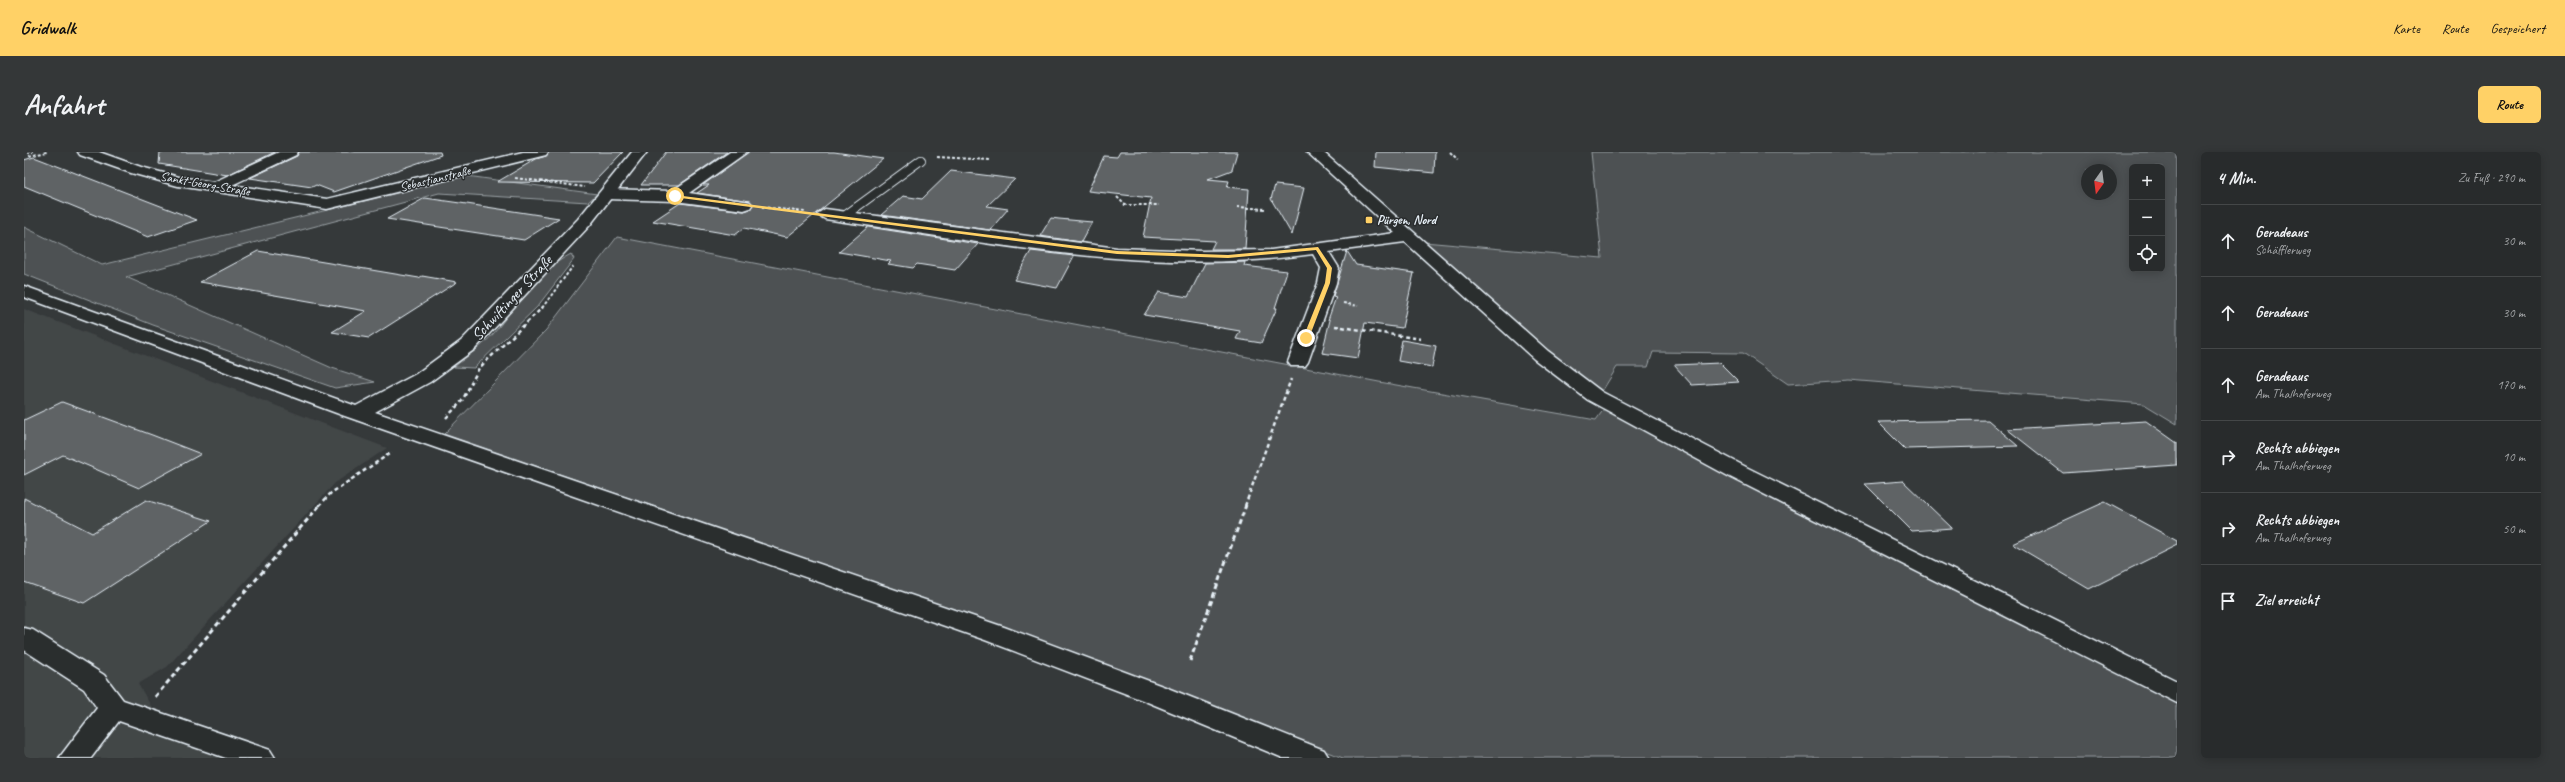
<!DOCTYPE html>
<html lang="de">
<meta charset="utf-8">
<style>
:root{--surface:#282b2c;--page:#343738;--text:#f1f3f6;--muted:#a5a7a9;--line:#444748;--accent:#ffd166}
body{margin:0;font-family:Caveat,sans-serif;background:var(--page);color:var(--text)}
.controls{position:absolute;right:12px;top:12px;display:grid;overflow:hidden;border-radius:6px;box-shadow:0 2px 10px #0003}
.controls button{width:36px;height:36px;display:grid;place-items:center;padding:0;border:0;border-bottom:1px solid var(--line);background:var(--surface);color:var(--text);font:20px sans-serif}
.compass{position:absolute;left:2057px;top:12px;width:36px;height:36px;border-radius:50%;background:var(--surface);box-shadow:0 2px 10px #0003;rotate:194deg}
.stop{position:absolute;width:12px;height:12px;margin:-9px;border:3px solid #ffd166;border-radius:50%;background:#fff}
.stop.end{background:#ffd166;border-color:#fff;box-shadow:0 1px 4px #0008}
.list{margin:0;padding:0;list-style:none}
h2{display:flex;justify-content:space-between;align-items:center;height:52px;margin:0;padding:0 16px;font-size:17px}
h2 small{font-size:13px;font-weight:400;color:var(--muted)}
.list li{display:grid;grid-template-columns:26px 1fr auto;gap:12px;align-items:center;box-sizing:border-box;height:72px;padding:0 16px;border-top:1px solid var(--line)}
.list b{display:block;font-size:15px;white-space:nowrap}
.list p{margin:0;font-size:13px;white-space:nowrap;color:var(--muted)}
.list em{font-size:13px;font-style:normal;color:var(--muted)}
.icon{flex:none;width:22px;height:22px;fill:none;stroke:currentColor;stroke-width:2;stroke-linecap:round;stroke-linejoin:round}
.map{position:relative;flex:none;width:2153px;height:606px;overflow:hidden;border-radius:6px}
header{display:flex;align-items:center;gap:24px;box-sizing:border-box;height:56px;padding:0 20px;background:var(--accent);color:#111}
header strong{font-size:19px}
nav{display:flex;gap:22px;margin-inline-start:auto;font-size:14px}
.intro{display:flex;align-items:center;justify-content:space-between;box-sizing:border-box;height:96px;padding:0 24px}
h1{margin:0;font-size:28px}
.button{padding:10px 18px;border-radius:6px;background:var(--accent);color:#111;font-size:14px;font-weight:700}
main{display:flex;gap:24px;padding:0 24px}
aside{flex:1;background:var(--surface);border-radius:6px;box-shadow:0 2px 10px #0003}
.map>svg:first-child{display:block}
.built{fill:#424647}
.green{fill:#4d5152;stroke:#9aa1a5;fill-rule:evenodd}
.building{fill:#5f6365;stroke:#e8f1f8}
.lines{fill:none;stroke-linecap:round;stroke-linejoin:round}
.lane-casing{stroke:#e8f1f8;stroke-width:10}
.street-casing{stroke:#e8f1f8;stroke-width:3}
.secondary-casing{stroke:#e8f1f8;stroke-width:3}
.path-far2{stroke:#e8f1f8;stroke-width:2;stroke-dasharray:3 2;stroke-linecap:butt}
.path-far1{stroke:#e8f1f8;stroke-width:2.5;stroke-dasharray:4 3;stroke-linecap:butt}
.path{stroke:#e8f1f8;stroke-width:3;stroke-dasharray:5 3.5;stroke-linecap:butt}
.lane{stroke:#2a2d2e;stroke-width:8}
.street{fill:#2a2d2e;fill-rule:evenodd}
.secondary{fill:#2a2d2e;fill-rule:evenodd}
.route{fill:#ffd166}
.poi-dot{fill:#ffd166;stroke:#2a2d2e;stroke-width:1.5}
.labels{text-anchor:middle;dominant-baseline:central;stroke-width:3;stroke-linejoin:round;paint-order:stroke}
.far-street-label{font-size:13px;fill:#e8f1f8;stroke:#2a2d2e}
.far-poi-label{font-size:13px;font-weight:bold;fill:#e8f1f8;stroke:#2a2d2e;text-anchor:start}
.street-label{font-size:16px;fill:#e8f1f8;stroke:#2a2d2e}
</style>
<header>
<strong>Gridwalk</strong>
<nav><a>Karte</a><a>Route</a><a>Gespeichert</a></nav>
</header>
<div class="intro"><h1>Anfahrt</h1><a class="button">Route</a></div>
<main>
<div class="map">
<svg width="2153" height="606" viewBox="0 0 2153 606">
<rect width="100%" height="100%" fill="#35393a"/>
<filter id="ink" filterUnits="userSpaceOnUse"><feTurbulence type="fractalNoise" baseFrequency=".025" numOctaves="2"/><feDisplacementMap in="SourceGraphic" scale="8" xChannelSelector="R" yChannelSelector="G"/><feConvolveMatrix kernelMatrix="1 2 1 2 8 2 1 2 1" color-interpolation-filters="sRGB"/></filter>
<g filter="url(#ink)">
<path class="built" d="M0,157L363,296L311,331L143,515L114,532L133,564L244,606H0Z"/>
<path class="green" d="M1567,0H2153V272L2120,252L1824,228L1764,232L1719,201L1629,200L1624,215H1593L1577,241L1524,202L1400,90L1578,106ZM2108,15H2138V117H2108ZM2063,18H2087V42H2063Z
M443,24L573,42L564,50L415,41L102,125L308,216L351,230L311,236L129,173L0,122V75L78,113Z
M593,85L1355,230L1572,268L1580,257L1688,315L2153,548V606H1319L961,469L420,282L522,178Z
M547,102L550,107L513,155L450,216L430,215C443,204 459,194 470,181C493,153 513,119 547,102Z"/>
<path class="building" d="M136,0H251L203,23L135,12Z
M275,0H416L417,3L310,40L292,33L288,35L226,26L273,4Z
M525,0H599L569,31L473,30L512,7L522,4Z
M642,0H703L655,33H617Z
M724,0H810L859,7L763,85L720,76L711,83L629,69L656,51L720,59L726,57L729,52L726,49L673,41L685,33H679Z
M1096,0H1213L1208,18L1184,27L1205,29L1203,35L1225,37L1221,97H1187L1191,89L1119,85L1127,46L1064,39L1080,4L1093,5Z
M1352,0H1411L1410,21L1351,15Z
M10,5L173,68L124,85L0,34V8Z
M927,19L991,27L963,54L984,57L966,78L857,63L879,44L898,47Z
M1251,33L1280,36L1268,83L1247,47Z
M401,46L436,51L535,66L500,88L363,67Z
M1027,66L1035,67L1068,70L1057,90L1016,84Z
M844,75L922,87L954,92L931,118L893,112L889,116L864,112L867,109L815,100Z
M234,99L395,126L398,124L433,130L345,186L308,180L342,159L176,130Z
M1007,99L1050,104L1033,136L990,128Z
M1323,99L1332,113L1390,121L1378,176L1341,171L1334,206L1298,201L1306,168H1304L1312,145L1309,144Z
M1221,110L1220,114L1263,119L1251,156H1253L1237,191L1212,187L1216,179L1120,163L1135,140L1164,145L1181,111Z
M1378,188L1412,194L1408,215L1374,209Z
M1696,211L1715,230L1668,233L1650,213Z
M38,250L128,283L177,302L115,336L39,303L0,323V268Z
M1964,268L1994,294L1881,297L1854,270Z
M2122,269L2153,291V313L2039,321L1983,277Z
M1879,329L1928,376L1888,379L1841,332Z
M0,346L68,381L122,348L187,369L60,451L0,430Z
M2081,350L2153,389V393L2065,437L1989,392Z"/>
<g class="lines">
<g class="lane-casing">
<path id="lane" d="M819,65L897,8"/>
</g>
<g class="street-casing">
<path id="street" d="M54,0H75L117,15L155,25L190,30L255,0H274L272,3L208,33L303,47L499,0H524L522,3L303,57L154,34L107,21L56,3Z
M706,0H723L665,41L726,50L728,53L726,56L720,58L651,49L583,47L575,42L583,37L648,39Z
M1283,0H1299L1524,199L1578,240L1722,315L2153,529V551L1706,325L1564,248L1510,207L1381,90L1305,100L1315,116L1312,131L1284,210L1281,214H1267L1264,210L1294,131L1297,116L1289,102C1127,125 961,90 801,67L793,62L801,57L1093,96L1179,99L1247,98L1371,81Z
M0,476L9,478L80,523L99,548L246,598L251,606H202L95,569L67,606H35L73,556L60,537L0,498Z"/>
</g>
<g class="secondary-casing">
<path id="secondary" d="M608,0H623L566,73L451,197L406,230L351,260L980,475L1141,535L1300,598L1305,606H1259L1121,549L961,488L315,262L0,145V134L332,254L392,222L437,189L554,67Z"/>
</g>
<path class="path-far2" d="M1426,0L1434,8
M3,1L9,0
M5,4L23,0
M913,5L967,8
M491,26L561,35
M1093,45L1101,53H1135
M738,55L781,60
M1213,55L1241,57
M1319,151L1334,154
M518,156L549,114"/>
<path class="path-far1" d="M1311,174L1397,187
M422,266L438,249L455,216L519,155
M295,354L307,341L368,300
M1221,354L1267,227"/>
<path class="path" d="M1166,509L1222,353
M131,545L296,353"/>
<use href="#lane" class="lane"/>
<use href="#street" class="street"/>
<use href="#secondary" class="secondary"/>
</g>
</g>
<path class="route" d="M651,43L1093,99L1204,103L1294,95L1308,116L1306,131L1285,186L1282,188L1279,186L1301,131L1303,116L1292,98L1204,106L1093,102L649,45Z"/>
<rect class="poi-dot" x="1341" y="64" width="8" height="8" rx="2"/>
<g class="labels">
<g class="far-street-label">
<text transform="translate(411 27) rotate(-14)">Sebastianstraße</text>
<text transform="translate(181 32) rotate(10)">Sankt-Georg-Straße</text>
</g>
<g class="far-poi-label">
<text x="1353" y="68">Pürgen, Nord</text>
</g>
<g class="street-label">
<text transform="translate(488 146) rotate(-47)">Schwiftinger Straße</text>
</g>
</g>
</svg>
<div class="controls">
<button>+</button>
<button>−</button>
<button><svg class="icon" aria-label="locate" viewBox="0 0 24 24"><circle cx="12" cy="12" r="6"/><path d="M12 2v4M12 18v4M2 12h4M18 12h4"/></svg></button>
</div>
<svg class="compass" viewBox="-18 -18 36 36"><path d="M0-13l5 13h-10z" fill="#e53935"/><path d="M0 13l5-13h-10z" fill="#a5a7a9"/></svg>
<div class="stop" style="left:651px;top:44px"></div>
<div class="stop end" style="left:1282px;top:186px"></div>
</div>
<aside>
<h2>4 Min.<small>Zu Fuß · 290 m</small></h2>
<ul class="list">
<li><svg class="icon" aria-label="ahead" viewBox="0 0 24 24"><path d="M12 20V5M6 11l6-6 6 6"/></svg><div><b>Geradeaus</b><p>Schäfflerweg</p></div><em>30 m</em></li>
<li><svg class="icon" aria-label="ahead" viewBox="0 0 24 24"><path d="M12 20V5M6 11l6-6 6 6"/></svg><div><b>Geradeaus</b></div><em>30 m</em></li>
<li><svg class="icon" aria-label="ahead" viewBox="0 0 24 24"><path d="M12 20V5M6 11l6-6 6 6"/></svg><div><b>Geradeaus</b><p>Am Thalhoferweg</p></div><em>170 m</em></li>
<li><svg class="icon" aria-label="right" viewBox="0 0 24 24"><path d="M7 20v-9h11M14 6l5 5-5 5"/></svg><div><b>Rechts abbiegen</b><p>Am Thalhoferweg</p></div><em>10 m</em></li>
<li><svg class="icon" aria-label="right" viewBox="0 0 24 24"><path d="M7 20v-9h11M14 6l5 5-5 5"/></svg><div><b>Rechts abbiegen</b><p>Am Thalhoferweg</p></div><em>50 m</em></li>
<li><svg class="icon" aria-label="arrive" viewBox="0 0 24 24"><path d="M6 21V4h12l-3 4 3 4H6"/></svg><div><b>Ziel erreicht</b></div></li>
</ul>
</aside>
</main>
